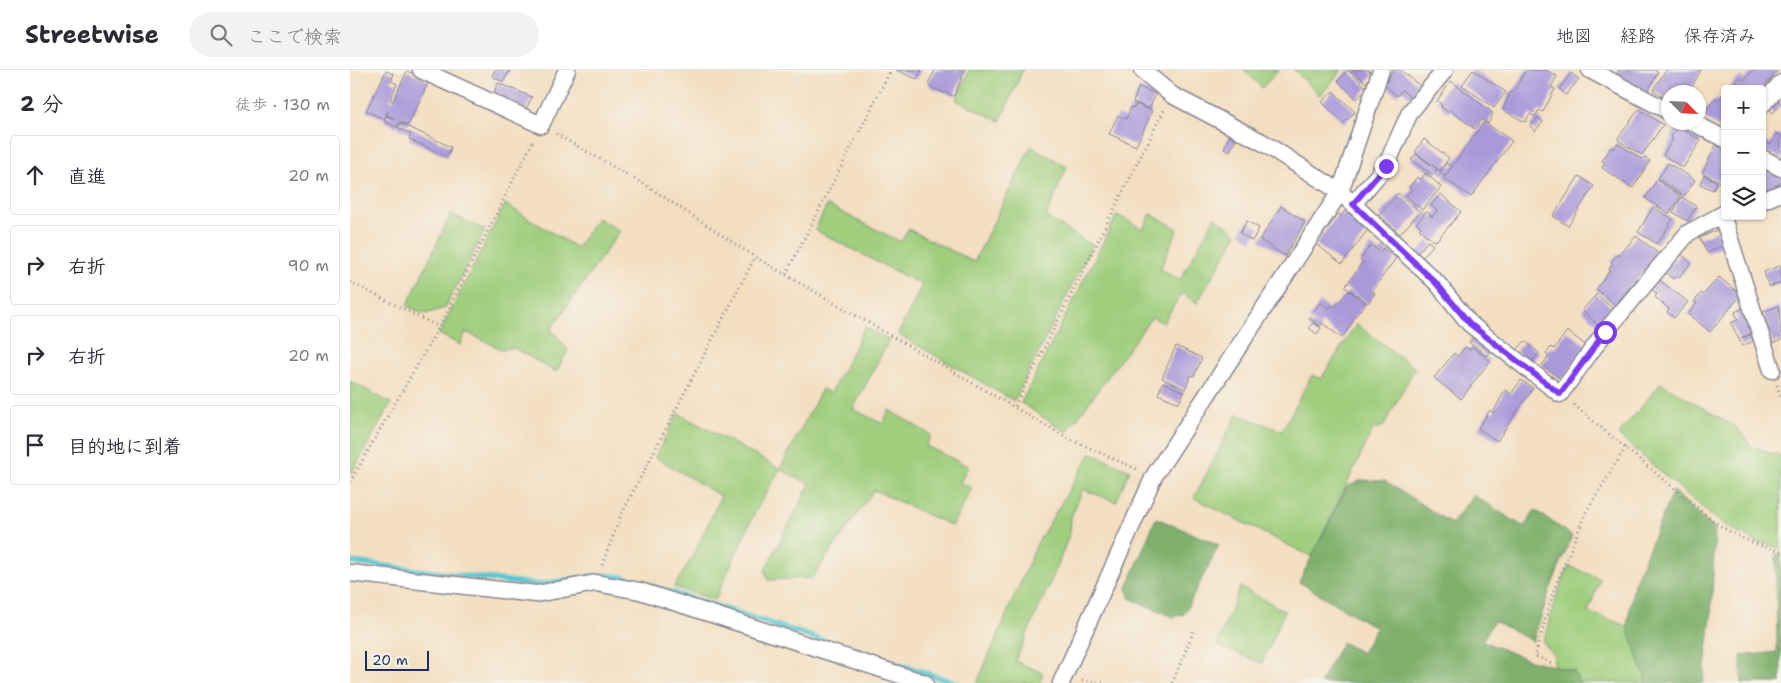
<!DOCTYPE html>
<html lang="ja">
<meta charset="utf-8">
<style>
:root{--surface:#fff;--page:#f2f2f3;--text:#2b2b33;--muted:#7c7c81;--line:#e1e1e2}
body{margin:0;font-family:"Shantell Sans","Klee One",sans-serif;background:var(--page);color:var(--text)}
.controls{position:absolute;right:15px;top:15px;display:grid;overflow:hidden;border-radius:5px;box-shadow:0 1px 4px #0004}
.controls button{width:45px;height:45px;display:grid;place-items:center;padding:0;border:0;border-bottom:1px solid var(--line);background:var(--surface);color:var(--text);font:25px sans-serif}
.compass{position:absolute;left:1311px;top:15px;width:45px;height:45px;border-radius:50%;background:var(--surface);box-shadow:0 1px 4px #0004;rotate:114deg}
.scale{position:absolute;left:15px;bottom:12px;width:64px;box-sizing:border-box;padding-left:5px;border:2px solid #1b2f5e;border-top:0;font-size:14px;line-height:18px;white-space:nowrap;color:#1b2f5e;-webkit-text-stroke:4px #f7f3e8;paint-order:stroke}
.stop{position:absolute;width:15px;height:15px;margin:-11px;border:4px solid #7c3aed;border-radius:50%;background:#fff}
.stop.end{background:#7c3aed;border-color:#fff;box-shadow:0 1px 5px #0008}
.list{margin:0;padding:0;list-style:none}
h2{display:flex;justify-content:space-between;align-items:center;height:65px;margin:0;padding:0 20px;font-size:21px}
h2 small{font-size:16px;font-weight:400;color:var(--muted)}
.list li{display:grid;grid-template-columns:32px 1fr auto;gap:15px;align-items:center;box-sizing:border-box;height:80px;margin:0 10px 10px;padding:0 10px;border:1px solid var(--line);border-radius:5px}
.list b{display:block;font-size:19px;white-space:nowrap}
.list em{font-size:16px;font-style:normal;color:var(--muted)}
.icon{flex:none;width:28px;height:28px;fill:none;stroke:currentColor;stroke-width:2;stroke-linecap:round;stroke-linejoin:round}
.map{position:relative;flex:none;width:1431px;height:613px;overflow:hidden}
header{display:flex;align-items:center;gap:30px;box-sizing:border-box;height:70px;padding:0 25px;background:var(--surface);border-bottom:1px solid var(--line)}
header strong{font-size:24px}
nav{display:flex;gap:28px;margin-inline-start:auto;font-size:18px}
.search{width:350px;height:45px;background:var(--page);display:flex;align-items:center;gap:12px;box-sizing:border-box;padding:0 18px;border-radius:28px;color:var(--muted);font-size:19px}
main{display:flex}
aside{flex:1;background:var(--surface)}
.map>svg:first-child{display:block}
.green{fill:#9fce7d;stroke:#5d7e6e}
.forest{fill:#7fb16c;stroke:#4d7065}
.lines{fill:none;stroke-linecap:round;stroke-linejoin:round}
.stream{stroke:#5ac6d2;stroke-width:6}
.building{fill:#a999da}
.minor-casing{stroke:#87868f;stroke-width:19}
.path{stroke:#87868f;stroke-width:3;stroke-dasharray:1 4;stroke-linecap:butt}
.minor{stroke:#fff;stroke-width:16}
.route{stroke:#7c3aed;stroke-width:6}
</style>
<header>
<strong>Streetwise</strong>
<div class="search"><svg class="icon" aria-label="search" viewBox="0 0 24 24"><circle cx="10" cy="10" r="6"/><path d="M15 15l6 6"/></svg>ここで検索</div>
<nav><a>地図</a><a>経路</a><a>保存済み</a></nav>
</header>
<main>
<aside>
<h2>2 分<small>徒歩 · 130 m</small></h2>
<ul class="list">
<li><svg class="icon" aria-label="ahead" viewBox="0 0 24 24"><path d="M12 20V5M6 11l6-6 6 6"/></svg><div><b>直進</b></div><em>20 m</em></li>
<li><svg class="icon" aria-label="right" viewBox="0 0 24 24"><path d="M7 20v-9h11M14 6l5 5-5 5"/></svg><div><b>右折</b></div><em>90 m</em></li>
<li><svg class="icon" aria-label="right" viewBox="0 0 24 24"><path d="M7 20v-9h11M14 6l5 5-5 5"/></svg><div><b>右折</b></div><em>20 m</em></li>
<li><svg class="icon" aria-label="arrive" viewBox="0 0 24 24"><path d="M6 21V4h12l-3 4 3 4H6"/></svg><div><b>目的地に到着</b></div></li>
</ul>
</aside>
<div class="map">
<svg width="1431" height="613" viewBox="0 0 1431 613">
<rect width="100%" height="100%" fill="#f7f3e8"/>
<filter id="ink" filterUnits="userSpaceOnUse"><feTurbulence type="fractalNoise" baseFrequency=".02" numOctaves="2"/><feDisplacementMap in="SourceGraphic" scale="10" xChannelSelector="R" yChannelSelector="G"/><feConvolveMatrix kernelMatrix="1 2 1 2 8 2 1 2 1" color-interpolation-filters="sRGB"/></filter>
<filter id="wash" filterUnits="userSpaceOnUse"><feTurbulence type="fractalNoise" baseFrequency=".0096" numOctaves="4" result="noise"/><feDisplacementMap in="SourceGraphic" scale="20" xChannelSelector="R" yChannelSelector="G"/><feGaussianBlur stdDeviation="1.12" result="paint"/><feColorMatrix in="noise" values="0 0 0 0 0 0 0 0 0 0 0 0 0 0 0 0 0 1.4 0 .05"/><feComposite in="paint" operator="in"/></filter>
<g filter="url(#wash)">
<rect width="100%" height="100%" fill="#f3dec0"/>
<path class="green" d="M619,0H673L650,51L606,30Z
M894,0H929L912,18Z
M944,0H992L970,26Z
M681,76L717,97L696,147L742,175L664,331L548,264L572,215L465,160L477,135L551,172L558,159L624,192Z
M155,134L227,178L247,148L270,161L201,259L218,280L206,302L164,278L151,279L116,262L110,275L89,264Z
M101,144L135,160L95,238L75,244L57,236Z
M801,144L828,159L810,199L830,210L865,147L887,164L847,233L832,223L813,253L802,247L717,362L671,333L767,145L793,159Z
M1006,254L1065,298L1033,357L1023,359L962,487L844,428L887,344L932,361L962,305L971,309Z
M515,257L539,270L503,339L533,354L539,340L581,365L576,376L618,396L610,413L622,418L602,456L524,420L462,508L418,510L415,500L460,414L430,399L405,442L365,530L324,517L343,486L371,426L305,387L328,343L430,399L472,319L481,323Z
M0,311L41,333L2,403L0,402Z
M1311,313L1387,358L1402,377L1431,386V478L1407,472L1384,461L1361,445L1268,365Z
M741,383L780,400L766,432L733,419L721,447L720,462L706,500L665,591L693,603L689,613H627L687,474Z
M1219,496L1250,509L1238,542L1277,556L1297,613H1229L1224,601L1204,596V586L1193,572L1207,524Z
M890,517L935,541L912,593L867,575Z"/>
<path class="forest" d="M1012,410L1035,411L1102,454L1123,425L1174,457L1185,440L1222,466L1199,522L1183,571L1144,551L1132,571L1179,590L1224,601L1229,613H970L992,572L1012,583L1026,558L949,512L997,417Z
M1323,421L1365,459L1361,548L1353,613H1297L1277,556L1284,514Z
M806,448L869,475L834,544L824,547L779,528L777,518Z
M1426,484H1431V613H1392L1391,586L1427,582Z"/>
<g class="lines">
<path class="stream" d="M0,492L188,515L243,506
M253,505L276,508L607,613"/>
</g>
<g id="blocks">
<path class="building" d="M145,0H160L153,12L142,6Z
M546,0H572L567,9Z
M585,0H615L604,26L582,18L578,14Z
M998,0L1017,18L1007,29L988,11Z
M1002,0H1018L1023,5L1016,13Z
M1043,0H1051L1072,18L1062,29L1052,20L1047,26L1035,15Z
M1123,0L1156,22L1144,38L1112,15Z
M1176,0H1196L1207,6L1201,17L1205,19L1193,42L1189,40L1185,47L1180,44L1175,52L1153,40L1160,22L1162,23Z
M1269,0H1304L1308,2L1297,23L1266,5Z
M1316,0H1351L1339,22H1318V30L1303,20Z
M1403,0H1428L1412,19H1378L1386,10L1391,7L1394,10Z
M36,1L44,4L41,11L47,14L40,30L43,31L57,1L79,11L58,55L50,52L47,57L34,51L36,46L45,49L37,45L38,41L34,49L16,41Z
M1221,3L1229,9L1216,25L1209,19Z
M1101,11L1143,43L1138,54L1132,49L1125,59L1100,40L1098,42L1091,37L1092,35L1087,31Z
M148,13L182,27L175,41L146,28L147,24L144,22Z
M789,17L806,24L799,39L783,32Z
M983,21L1005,42L994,53L972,32Z
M1375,23V58L1372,60L1351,45L1366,28L1368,30Z
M1427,28L1431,34L1423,43L1418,38Z
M786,34L802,41L786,76L759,64L768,45L776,49L781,37L784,38Z
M1289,39L1313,55L1292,85L1269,71L1268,68Z
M1188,47L1193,52L1185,61L1180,56Z
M1134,52L1162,71L1121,127L1094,108Z
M50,53L101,77L97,87L59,69L61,64L48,58Z
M1327,57L1351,70L1333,98L1313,85L1323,69L1321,67Z
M1425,64L1431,65V88L1412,80L1416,72L1421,74Z
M879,66L886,69L880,81L874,78Z
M1074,69L1099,88L1090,101L1065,82Z
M1267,73L1292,89L1294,87L1300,91L1283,118L1252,98L1255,92L1252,91L1261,77L1264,79Z
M1366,75L1375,79V114L1352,103Z
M1066,84L1087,99L1083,105L1061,90Z
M1096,93L1102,97L1095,106L1090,102Z
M1318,93L1345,110L1334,126L1308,109Z
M1412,97L1431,107V116L1420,120L1415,118L1412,123Z
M1076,103L1091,117L1072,140L1056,126L1062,119L1059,117L1067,107L1070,110Z
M1354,105L1367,112L1363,120L1350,114Z
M1229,106L1244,116L1218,156L1203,146Z
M1307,110L1331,126L1319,144L1295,128Z
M1048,123L1070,142L1050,164L1029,145Z
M1091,124L1111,142L1087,170L1083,171L1069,159L1071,157L1066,153L1077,141L1082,147L1087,141L1081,135Z
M1332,127L1346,136L1337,151L1323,142Z
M931,136L955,152L935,186L910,170Z
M1303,137L1323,149L1307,174L1288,162Z
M997,138L1007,145L1005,148L1019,158L992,194L966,174L988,144L991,146Z
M897,151L909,158L902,171L890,163Z
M1367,160L1374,175L1357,183L1350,168Z
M1286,166L1309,184L1265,235L1246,219L1260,200L1259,199L1263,193L1261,192L1268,184L1269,186Z
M1078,171L1083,175L1072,188L1067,183Z
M1021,175L1030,182L1033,178L1046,188L1022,221L1025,223L1018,233L995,217L1013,192L1010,190Z
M1331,184L1341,193L1328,208L1326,206L1323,209L1315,202Z
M1431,195V213L1419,217L1414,202Z
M1369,207L1391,225L1360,262L1338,244L1347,233L1344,232L1351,223L1353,225Z
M1308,209L1338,232L1324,248L1317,242L1319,239L1305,227L1307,224L1300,218Z
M999,221L1016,233L1002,250L1003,251L992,268L972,253L970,256L959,248L970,232L979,239L981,235L984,237Z
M1247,224L1265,241L1250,257L1232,240Z
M1429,236L1431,270L1423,273L1413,242Z
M1393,238L1403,263L1391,268L1403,264L1406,270L1392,276L1381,253L1388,250L1385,242Z
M963,253L971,258L967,264L959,258Z
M1217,261L1237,276L1212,310L1192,295L1199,286L1196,284L1201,277L1204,279Z
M1125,265L1142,278L1136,286L1119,272Z
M1175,271L1189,283L1180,294L1166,281Z
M826,276L852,288L844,306L841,305L835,319L812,308Z
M1115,277L1120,280L1122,277L1140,291L1111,329L1084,308L1104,283L1108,286Z
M1171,310L1183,318L1147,371L1128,358L1140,340L1143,343L1155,320L1161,324Z
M813,312L834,322L829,333L808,324Z"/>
</g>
</g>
<g filter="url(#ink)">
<use href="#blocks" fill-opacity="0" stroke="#87868f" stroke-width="1"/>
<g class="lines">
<g class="minor-casing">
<path id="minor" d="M71,0L191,55L217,0
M792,0L822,25L912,72L990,122L1087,213L1120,254L1210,324L1255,262L1338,163L1375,143
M1240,0L1318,41
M1412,35L1431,13
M1342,52L1375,69
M1412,88L1431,98
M1412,131L1431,123
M1003,134L1036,96L1060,42L1095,0
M1372,145L1422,300
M0,503L186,524L246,513L290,521L575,613
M711,613L804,406L990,122L1031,0"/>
</g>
<path class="path" d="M206,64L297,116L405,187L719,369L787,399
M436,204L541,0
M0,212L89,257
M1427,315L1431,328
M1224,335L1363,451C1385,466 1405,475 1431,481
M665,336L814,40
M0,412L89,257L183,71
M252,495L270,447L405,187
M1201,593L1185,586L1203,522L1237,440L1276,377
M732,611L754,613
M822,613L845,558"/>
<use href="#minor" class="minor"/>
</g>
</g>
<g class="lines" filter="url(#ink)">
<path class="route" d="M1036,96L1003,134L1086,213L1120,254L1210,324L1255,262"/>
</g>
</svg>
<div class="controls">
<button>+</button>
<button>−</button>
<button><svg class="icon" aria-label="layers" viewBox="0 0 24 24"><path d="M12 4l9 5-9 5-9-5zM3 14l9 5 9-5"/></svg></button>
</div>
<svg class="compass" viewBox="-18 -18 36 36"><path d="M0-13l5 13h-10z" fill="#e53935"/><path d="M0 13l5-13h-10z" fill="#7c7c81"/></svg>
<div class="scale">20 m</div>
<div class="stop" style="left:1255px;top:262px"></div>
<div class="stop end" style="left:1036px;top:96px"></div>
</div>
</main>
